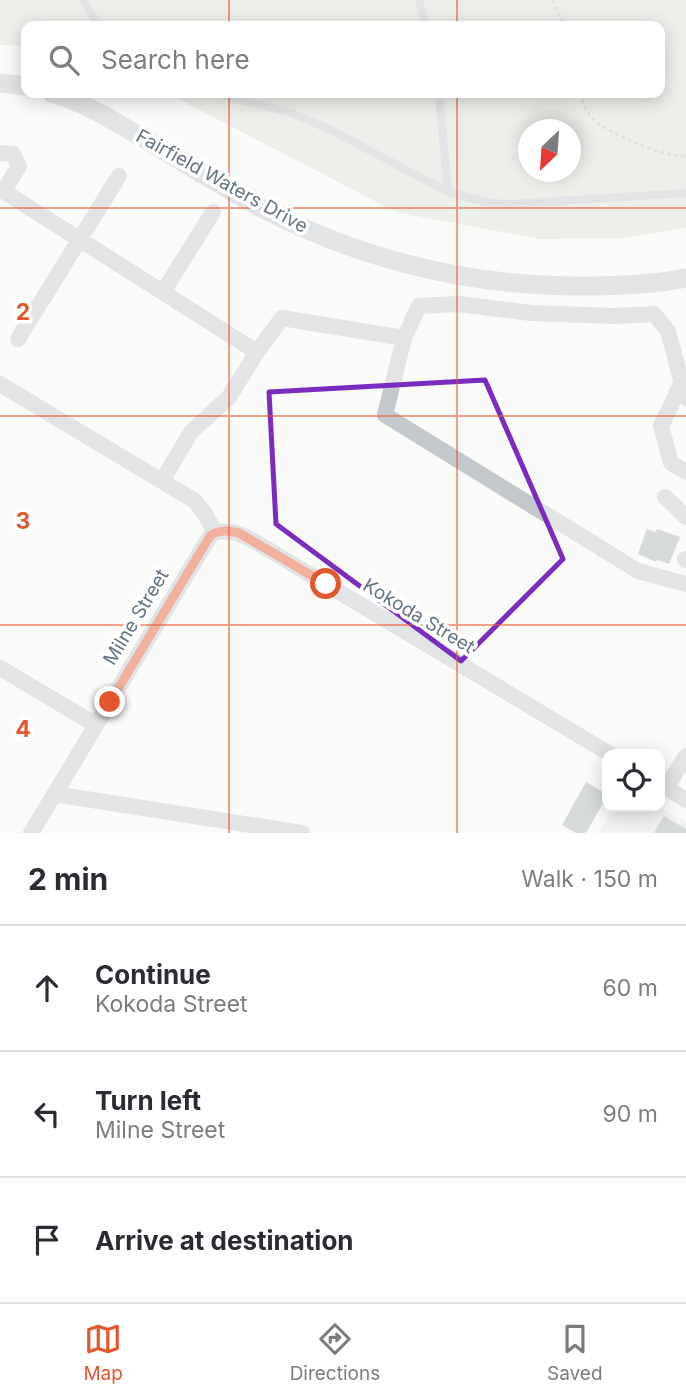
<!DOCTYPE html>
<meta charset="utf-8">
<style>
:root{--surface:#fff;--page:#f7f7f7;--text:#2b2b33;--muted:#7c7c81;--line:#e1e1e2;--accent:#e4572e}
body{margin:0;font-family:Inter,sans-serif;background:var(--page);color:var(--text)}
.controls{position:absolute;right:21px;bottom:21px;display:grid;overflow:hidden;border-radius:14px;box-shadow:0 4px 18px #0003}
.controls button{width:63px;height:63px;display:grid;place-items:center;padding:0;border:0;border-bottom:2px solid var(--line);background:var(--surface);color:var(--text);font:35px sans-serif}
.compass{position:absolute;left:518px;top:119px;width:63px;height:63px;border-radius:50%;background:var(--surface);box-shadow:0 4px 18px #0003;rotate:205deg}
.stop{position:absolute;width:21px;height:21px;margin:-16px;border:5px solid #e4572e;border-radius:50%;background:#fff}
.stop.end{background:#e4572e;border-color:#fff;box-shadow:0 2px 7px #0008}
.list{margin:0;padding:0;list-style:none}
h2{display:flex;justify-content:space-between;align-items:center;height:91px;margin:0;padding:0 28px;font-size:30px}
h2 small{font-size:23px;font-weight:400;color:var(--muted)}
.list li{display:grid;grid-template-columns:46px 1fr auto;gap:21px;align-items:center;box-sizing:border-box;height:126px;padding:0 28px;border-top:2px solid var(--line)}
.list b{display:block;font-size:26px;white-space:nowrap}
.list p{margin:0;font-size:23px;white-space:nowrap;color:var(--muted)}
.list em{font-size:23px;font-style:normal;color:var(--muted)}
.icon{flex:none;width:38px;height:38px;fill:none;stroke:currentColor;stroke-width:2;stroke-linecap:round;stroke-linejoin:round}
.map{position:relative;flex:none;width:686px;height:833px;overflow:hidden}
.search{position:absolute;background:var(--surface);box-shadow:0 4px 18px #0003;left:21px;right:21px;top:21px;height:77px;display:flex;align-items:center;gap:18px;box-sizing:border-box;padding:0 24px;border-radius:14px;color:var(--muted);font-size:26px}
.sheet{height:469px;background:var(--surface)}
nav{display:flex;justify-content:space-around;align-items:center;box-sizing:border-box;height:98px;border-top:2px solid var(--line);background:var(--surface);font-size:19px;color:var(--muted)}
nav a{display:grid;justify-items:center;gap:4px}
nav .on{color:var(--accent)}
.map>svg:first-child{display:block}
.built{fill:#e8e9e9}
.green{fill:#dadfd7;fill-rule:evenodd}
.building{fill:#aab3b9}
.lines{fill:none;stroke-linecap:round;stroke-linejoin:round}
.path{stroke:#bbbfc2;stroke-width:2.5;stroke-dasharray:3.5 3.5;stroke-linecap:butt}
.service{stroke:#c3c8cc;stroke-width:8}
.minor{stroke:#c3c8cc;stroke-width:16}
.tertiary{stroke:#c3c8cc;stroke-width:19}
.route{stroke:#e4572e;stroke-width:9}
.marked{fill:none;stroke:#7b2cbf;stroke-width:5;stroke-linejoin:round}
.grid{fill:none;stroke:#e4572e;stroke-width:2;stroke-opacity:0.55}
.labels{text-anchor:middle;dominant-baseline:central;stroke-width:7;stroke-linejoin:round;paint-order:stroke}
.street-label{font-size:19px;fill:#657683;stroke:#fff}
.grid-label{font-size:23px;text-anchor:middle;font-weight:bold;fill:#e4572e;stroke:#fff;stroke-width:7;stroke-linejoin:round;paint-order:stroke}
</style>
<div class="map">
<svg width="686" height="833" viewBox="0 0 686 833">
<rect width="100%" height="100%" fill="#fafaf8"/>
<path class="built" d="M613,807H658L686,821V833H599Z"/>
<path class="green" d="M0,0H686V228L622,238L540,239L396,212L167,93H660V26H26V46L0,45ZM528,130H570V172H528Z"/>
<path class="building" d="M647,529L656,532L657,529L680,537L669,564L657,560L656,562L638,554Z
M586,782L607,794V796L586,833H576L562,825Z
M664,816L686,829V833H654Z"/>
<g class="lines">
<path class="path" d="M553,0L564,26
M580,93C583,103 587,114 595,121C602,127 611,131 619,135C641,146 661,155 686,156"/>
<path class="service" d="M83,0L99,26
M419,0L426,26
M215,93L291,113L331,130L448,192L491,203L510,204L686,193
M439,93L448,192"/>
<path class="minor" d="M0,153L13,154L19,166L4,191
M0,189L257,352
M163,292L213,212
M404,338L385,415L638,571L686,584
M18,339L119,176
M682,382L661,426L671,463L686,472
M0,384L195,501L205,514L215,532
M162,481L191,432L229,397L257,352L282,318L404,338L419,306L458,304L531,313L615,316L654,314L668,331L686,398
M665,497L686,517
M215,532C232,530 239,533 254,541L610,754
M685,560L686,559
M0,668L96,725
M660,784L686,800
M666,788L686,756
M54,794L302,833
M31,833L210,536L215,532"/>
<path class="tertiary" d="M0,83L26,86
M52,93C84,102 110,119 138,135C173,156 208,178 243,198C348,256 460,286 580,286C615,286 651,285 686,278"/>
</g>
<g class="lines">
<path class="route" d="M110,702L210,536C219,529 229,531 239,533L326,584"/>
</g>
<path d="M0 0H686V833H0ZM485,380L563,559L461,661L276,524L269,392Z" fill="#fafaf8" fill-opacity=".55" fill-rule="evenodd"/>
<path class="marked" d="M485,380L563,559L461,661L276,524L269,392Z"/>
<path class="grid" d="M229,0V26M457,0V26M229,93V833M457,93V833M0,208H686M0,416H686M0,625H686"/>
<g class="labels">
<g class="street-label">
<text transform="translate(222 181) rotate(29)">Fairfield Waters Drive</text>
<text transform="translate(419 616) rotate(31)">Kokoda Street</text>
<text transform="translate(136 617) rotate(-59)">Milne Street</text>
</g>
</g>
<g class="grid-label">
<text x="23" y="320">2</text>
<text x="23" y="529">3</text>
<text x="23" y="737">4</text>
</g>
</svg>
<div class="controls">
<button><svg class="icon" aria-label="locate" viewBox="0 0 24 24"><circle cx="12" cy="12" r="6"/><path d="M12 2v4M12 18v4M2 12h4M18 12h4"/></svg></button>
</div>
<svg class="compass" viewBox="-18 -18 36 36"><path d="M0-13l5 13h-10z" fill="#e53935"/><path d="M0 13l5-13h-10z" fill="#7c7c81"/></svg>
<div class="stop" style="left:326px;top:584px"></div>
<div class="stop end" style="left:110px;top:702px"></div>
<div class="search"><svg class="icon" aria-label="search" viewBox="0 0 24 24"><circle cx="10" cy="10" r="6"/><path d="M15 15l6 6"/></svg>Search here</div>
</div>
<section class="sheet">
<h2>2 min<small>Walk · 150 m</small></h2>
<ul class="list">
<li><svg class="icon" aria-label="ahead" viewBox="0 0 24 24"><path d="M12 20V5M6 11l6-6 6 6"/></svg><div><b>Continue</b><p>Kokoda Street</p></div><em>60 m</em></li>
<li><svg class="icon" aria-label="left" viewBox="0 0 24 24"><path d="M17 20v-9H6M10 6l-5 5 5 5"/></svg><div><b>Turn left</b><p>Milne Street</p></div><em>90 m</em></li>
<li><svg class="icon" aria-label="arrive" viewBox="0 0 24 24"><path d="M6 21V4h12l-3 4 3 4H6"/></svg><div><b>Arrive at destination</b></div></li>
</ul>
</section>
<nav>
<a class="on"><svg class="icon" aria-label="map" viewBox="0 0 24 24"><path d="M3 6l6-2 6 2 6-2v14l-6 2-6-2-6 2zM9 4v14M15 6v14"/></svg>Map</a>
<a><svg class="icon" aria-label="directions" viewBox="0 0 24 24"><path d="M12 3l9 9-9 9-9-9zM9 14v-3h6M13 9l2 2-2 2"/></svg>Directions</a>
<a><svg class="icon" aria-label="saved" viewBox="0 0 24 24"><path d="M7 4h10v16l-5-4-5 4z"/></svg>Saved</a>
</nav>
